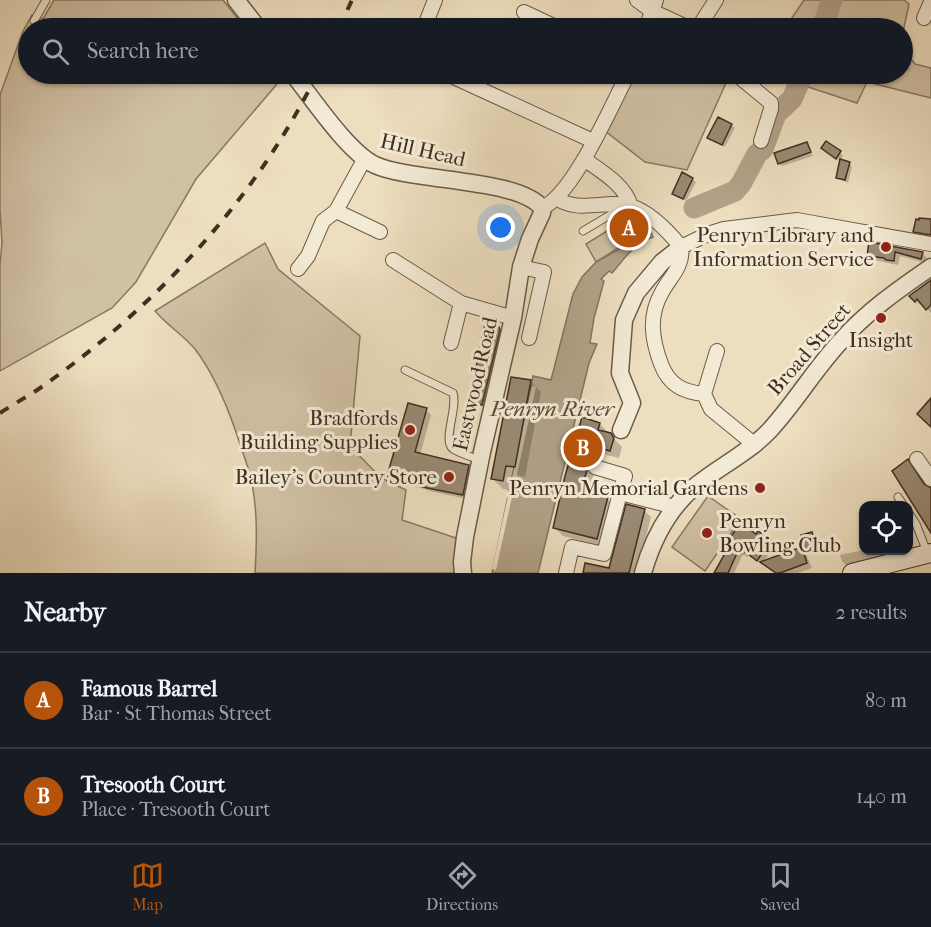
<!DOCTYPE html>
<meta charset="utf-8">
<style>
:root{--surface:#171b24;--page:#20242c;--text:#f1f3f6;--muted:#9ea1a6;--line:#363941;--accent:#b45309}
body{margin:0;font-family:"IM FELL French Canon",serif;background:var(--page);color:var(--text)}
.controls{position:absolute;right:18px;bottom:18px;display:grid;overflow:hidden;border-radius:12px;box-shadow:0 2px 4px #0004}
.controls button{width:54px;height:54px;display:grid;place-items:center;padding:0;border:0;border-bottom:2px solid var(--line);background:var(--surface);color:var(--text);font:30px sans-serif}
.you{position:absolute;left:501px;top:228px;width:21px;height:21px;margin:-15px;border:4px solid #fff;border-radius:50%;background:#1a73e8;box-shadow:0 0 0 9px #1a73e833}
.badge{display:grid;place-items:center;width:39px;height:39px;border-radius:50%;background:var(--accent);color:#fff;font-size:20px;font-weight:700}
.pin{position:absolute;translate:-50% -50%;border:3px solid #fff;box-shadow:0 2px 6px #0006}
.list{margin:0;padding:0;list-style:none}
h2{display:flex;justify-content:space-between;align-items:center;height:78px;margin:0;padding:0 24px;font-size:26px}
h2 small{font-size:20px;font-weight:400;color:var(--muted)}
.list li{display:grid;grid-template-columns:39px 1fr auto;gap:18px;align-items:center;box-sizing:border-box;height:96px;padding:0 24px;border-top:2px solid var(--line)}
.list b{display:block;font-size:22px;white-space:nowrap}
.list p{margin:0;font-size:20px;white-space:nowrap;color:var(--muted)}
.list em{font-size:20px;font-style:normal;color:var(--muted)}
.icon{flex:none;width:33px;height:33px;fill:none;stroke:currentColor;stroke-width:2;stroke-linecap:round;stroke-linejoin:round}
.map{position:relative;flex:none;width:931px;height:573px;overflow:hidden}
.search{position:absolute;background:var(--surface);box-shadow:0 2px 4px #0004;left:18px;right:18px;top:18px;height:66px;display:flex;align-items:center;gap:15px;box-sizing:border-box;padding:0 21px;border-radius:33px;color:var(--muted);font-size:22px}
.sheet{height:270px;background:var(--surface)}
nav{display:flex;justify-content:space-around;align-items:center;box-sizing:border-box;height:84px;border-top:2px solid var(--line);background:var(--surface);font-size:16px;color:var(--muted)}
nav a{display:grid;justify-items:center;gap:3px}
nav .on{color:var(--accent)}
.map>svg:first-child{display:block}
.green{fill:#d0c0a4;stroke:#887862;stroke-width:1.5}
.water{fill:#b2a289;stroke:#84745f;stroke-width:1.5}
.pier{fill:#eddebf}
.shadow{fill:#0003}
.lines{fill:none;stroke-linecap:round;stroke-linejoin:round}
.river{stroke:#b2a289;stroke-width:21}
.building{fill:#9a8a73;stroke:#402f20;stroke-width:1.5}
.service-casing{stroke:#6b5b48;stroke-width:9}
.minor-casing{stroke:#6b5b48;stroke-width:16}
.tertiary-casing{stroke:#6b5b48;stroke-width:19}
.secondary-casing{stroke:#402f20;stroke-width:20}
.service{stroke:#f3ead5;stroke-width:7}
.minor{stroke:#f3ead5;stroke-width:14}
.tertiary{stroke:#f3ead5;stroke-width:16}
.secondary{stroke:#f3ead5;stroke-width:18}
.rail{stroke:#402f20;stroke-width:4;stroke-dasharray:10 10;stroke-linecap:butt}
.poi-dot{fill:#8f2418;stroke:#f3ead5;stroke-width:2}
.labels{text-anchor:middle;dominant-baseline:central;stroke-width:6;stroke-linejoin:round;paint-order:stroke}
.street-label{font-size:21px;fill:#402f20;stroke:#f3ead5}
.poi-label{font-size:21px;fill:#402f20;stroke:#f3ead5;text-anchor:end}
.water-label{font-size:22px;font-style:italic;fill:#5c4c3a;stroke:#f3ead5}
</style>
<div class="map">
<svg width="931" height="573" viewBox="0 0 931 573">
<rect width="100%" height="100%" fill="#eddebf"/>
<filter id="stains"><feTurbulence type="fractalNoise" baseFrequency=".00333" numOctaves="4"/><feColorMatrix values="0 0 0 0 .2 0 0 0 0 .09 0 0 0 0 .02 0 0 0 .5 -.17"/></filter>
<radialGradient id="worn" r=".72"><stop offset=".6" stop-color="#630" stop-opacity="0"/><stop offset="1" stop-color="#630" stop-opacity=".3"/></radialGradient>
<path class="green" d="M54,0H223L245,28H28V74H280L283,77L196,179L136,282L112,308L0,371V264L2,243L0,210V95L23,31L32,15L43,19Z
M804,0H904L909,4L903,32L902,28H785Z
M903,49L915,64L931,68V98L867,82L857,103L790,81L775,74H902Z
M628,74H730L687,170L645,162L600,127Z
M615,228L626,243L596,262L586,244L607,231Z
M265,243L278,269L360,336L350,446L381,478L406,490L402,520L456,538L454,573H255C257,540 258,504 249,471C245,458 240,445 236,432C226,403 214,374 195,349C183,335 167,325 155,311Z
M708,496L741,519L705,571L672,547Z"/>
<path class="water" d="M647,225L653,237C635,242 624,259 612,273L609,271L601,279L604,281L594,318L590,343L597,344L589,363L538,573H492L533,376L551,380L573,294L582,277L596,262L618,250Z"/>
<path class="pier" d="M532,386L536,387L496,570L492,569Z"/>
<path class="shadow" d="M731,125L735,128L725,147L709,138Z
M806,143L813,156L782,166L779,163Z
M826,151L840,152L843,156L839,161L849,163L852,167L848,183L837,177L841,162Z
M692,179L696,182L686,201L674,193Z
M632,218L649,229L630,245L617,228Z
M931,221V237L918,234L915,231Z
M870,244L922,253L927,258L926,263L900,256L898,265L873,260L868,255Z
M931,281V313L922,303L920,305L917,302Z
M498,328L502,331L485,407L477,405L474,402Z
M531,382L541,392L525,477L516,475L513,491L503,489L493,479Z
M426,410L431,415L420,455L468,466L473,471L467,499L434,492L394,480L389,475Z
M600,424L622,447L619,458L602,454L594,474L590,494L607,498L615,507L605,547L563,536L554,527Z
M644,510L651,517L637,573H584L610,569Z
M758,533L775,545L763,563L801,549L806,554L812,568L798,573H775L749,555L747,557L743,554L734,573H715L731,547L756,536Z
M811,533L814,537L819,552L811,555L808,551Z
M864,550H903L904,557L849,568L842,561L840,555Z"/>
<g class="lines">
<path class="river" d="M822,28L832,0
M694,208L735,191L741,184L757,154L763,149L776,114L792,99L803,74"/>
</g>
<path class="building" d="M718,117L732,124L722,145L707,138Z
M826,141L841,151L836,159L821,148Z
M807,142L811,152L778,164L774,153Z
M840,159L850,162L845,180L836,178Z
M682,172L693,178L683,199L672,194Z
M631,216L647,225L626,243L615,228Z
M919,218L931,219V235L913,232L916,219L919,220Z
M869,242L923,252L921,259L895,252L894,261L886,260L884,258L867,256Z
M931,280V305L926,310L917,299L915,302L909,296Z
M485,324L499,327L500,330L482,405L472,402L476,384L473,382Z
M511,377L531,380L515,467L506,466L503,481L491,479Z
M931,398V427L917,414Z
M408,403L427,408L415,452L469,465L463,495L427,488L387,476Z
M582,417L600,423L598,430L611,433L614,438L610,451L594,446L586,465L587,470L581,490L608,497L597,539L553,528L565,476Z
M908,459L924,484L931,488V533L892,471Z
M626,504L645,509L629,573H583L585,563L609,568Z
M740,523L756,534L758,531L771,540L757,561L744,551L742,554L738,551L728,573H714L729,546L726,544Z
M812,532L817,549L806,552L801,535Z
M802,547L807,563L780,573H776L760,562Z"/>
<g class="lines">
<g class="service-casing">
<path id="service" d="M34,21L46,0
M583,231L615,212L618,204
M405,370L453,393C458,408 442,441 453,449C461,454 472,457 480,460
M898,497L904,506
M908,512L916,524L927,552"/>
</g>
<g class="minor-casing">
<path id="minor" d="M637,0L652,11L689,28
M524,12L558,28
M924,18L931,2
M424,28L435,0
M646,28L656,0
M698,28L716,0
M447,74L593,141
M736,74L771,103V109L761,141
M365,158L336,211L380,232
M584,159C602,172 624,184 631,206
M557,198C577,214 607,199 630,206C650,212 668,231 681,247
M542,208C574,194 611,106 628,74
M681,247L708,234L724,229L797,220L931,244
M681,247C684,266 670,277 662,292C648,316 652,340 661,364C669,385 683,392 704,394
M393,260L461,303L513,318
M521,267L544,272L529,338
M298,269L308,256L323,221L336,211
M451,343L461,303
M704,394L711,409L755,445
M704,394L717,351
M917,459L931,479
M595,467L625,476L620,493
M566,573L572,547L604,554L620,493L675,507"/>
</g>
<g class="tertiary-casing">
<path id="tertiary" d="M236,0L258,28
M293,74C313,99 347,151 375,165C413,182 519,178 542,208V213L530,239L521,267L513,318L482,452L465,537L462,562L463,573
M621,430L632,403L620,373L624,320L636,293L662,262L681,247
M643,573C652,541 667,511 693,488C718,467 747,454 769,431C795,403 814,370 840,342C866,312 899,289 931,267"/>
</g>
<g class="secondary-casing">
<path id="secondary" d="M852,573L931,553"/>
</g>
<use href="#service" class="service"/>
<use href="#minor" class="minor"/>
<use href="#tertiary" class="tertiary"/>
<use href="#secondary" class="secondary"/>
<path class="rail" d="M339,28L352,0
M0,413C17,402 34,393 50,381C161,301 257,197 317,74"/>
</g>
<g class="poi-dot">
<circle cx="886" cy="247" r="6"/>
<circle cx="881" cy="318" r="6"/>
<circle cx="410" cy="430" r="6"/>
<circle cx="449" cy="477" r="6"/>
<circle cx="760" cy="488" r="6"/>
<circle cx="707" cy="533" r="6"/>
</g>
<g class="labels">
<g class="street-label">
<text transform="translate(423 150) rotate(13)">Hill Head</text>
<text transform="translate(809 349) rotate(-49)">Broad Street</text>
<text transform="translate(475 384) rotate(-77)">Eastwood Road</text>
</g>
<g class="poi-label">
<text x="874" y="235">Penryn Library and<tspan x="874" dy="24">Information Service</tspan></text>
<text x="881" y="340" text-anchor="middle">Insight</text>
<text x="398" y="418">Bradfords<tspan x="398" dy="24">Building Supplies</tspan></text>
<text x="437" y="477">Bailey's Country Store</text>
<text x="748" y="488">Penryn Memorial Gardens</text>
<text x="719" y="521" text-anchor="start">Penryn<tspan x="719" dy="24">Bowling Club</tspan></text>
</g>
<g class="water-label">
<text x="552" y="409">Penryn River</text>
</g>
</g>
<rect width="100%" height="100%" filter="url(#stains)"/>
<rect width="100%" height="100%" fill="url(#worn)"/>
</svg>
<div class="controls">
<button><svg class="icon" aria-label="locate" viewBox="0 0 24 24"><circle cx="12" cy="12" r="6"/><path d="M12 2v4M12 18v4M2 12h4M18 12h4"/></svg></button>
</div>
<div class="you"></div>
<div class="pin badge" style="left:629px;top:228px">A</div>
<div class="pin badge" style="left:583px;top:448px">B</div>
<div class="search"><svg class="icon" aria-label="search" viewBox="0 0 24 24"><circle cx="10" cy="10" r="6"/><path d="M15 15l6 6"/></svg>Search here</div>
</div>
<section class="sheet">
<h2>Nearby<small>2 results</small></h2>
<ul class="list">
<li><span class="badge">A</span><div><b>Famous Barrel</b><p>Bar · St Thomas Street</p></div><em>80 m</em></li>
<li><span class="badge">B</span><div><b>Tresooth Court</b><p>Place · Tresooth Court</p></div><em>140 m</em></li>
</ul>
</section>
<nav>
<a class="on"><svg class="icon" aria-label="map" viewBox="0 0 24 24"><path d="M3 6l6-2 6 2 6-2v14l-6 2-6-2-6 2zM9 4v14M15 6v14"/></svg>Map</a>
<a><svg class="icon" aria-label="directions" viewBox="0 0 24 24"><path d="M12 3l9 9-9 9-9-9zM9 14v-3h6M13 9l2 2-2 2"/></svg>Directions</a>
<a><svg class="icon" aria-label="saved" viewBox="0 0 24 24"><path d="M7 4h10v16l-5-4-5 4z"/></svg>Saved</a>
</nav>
